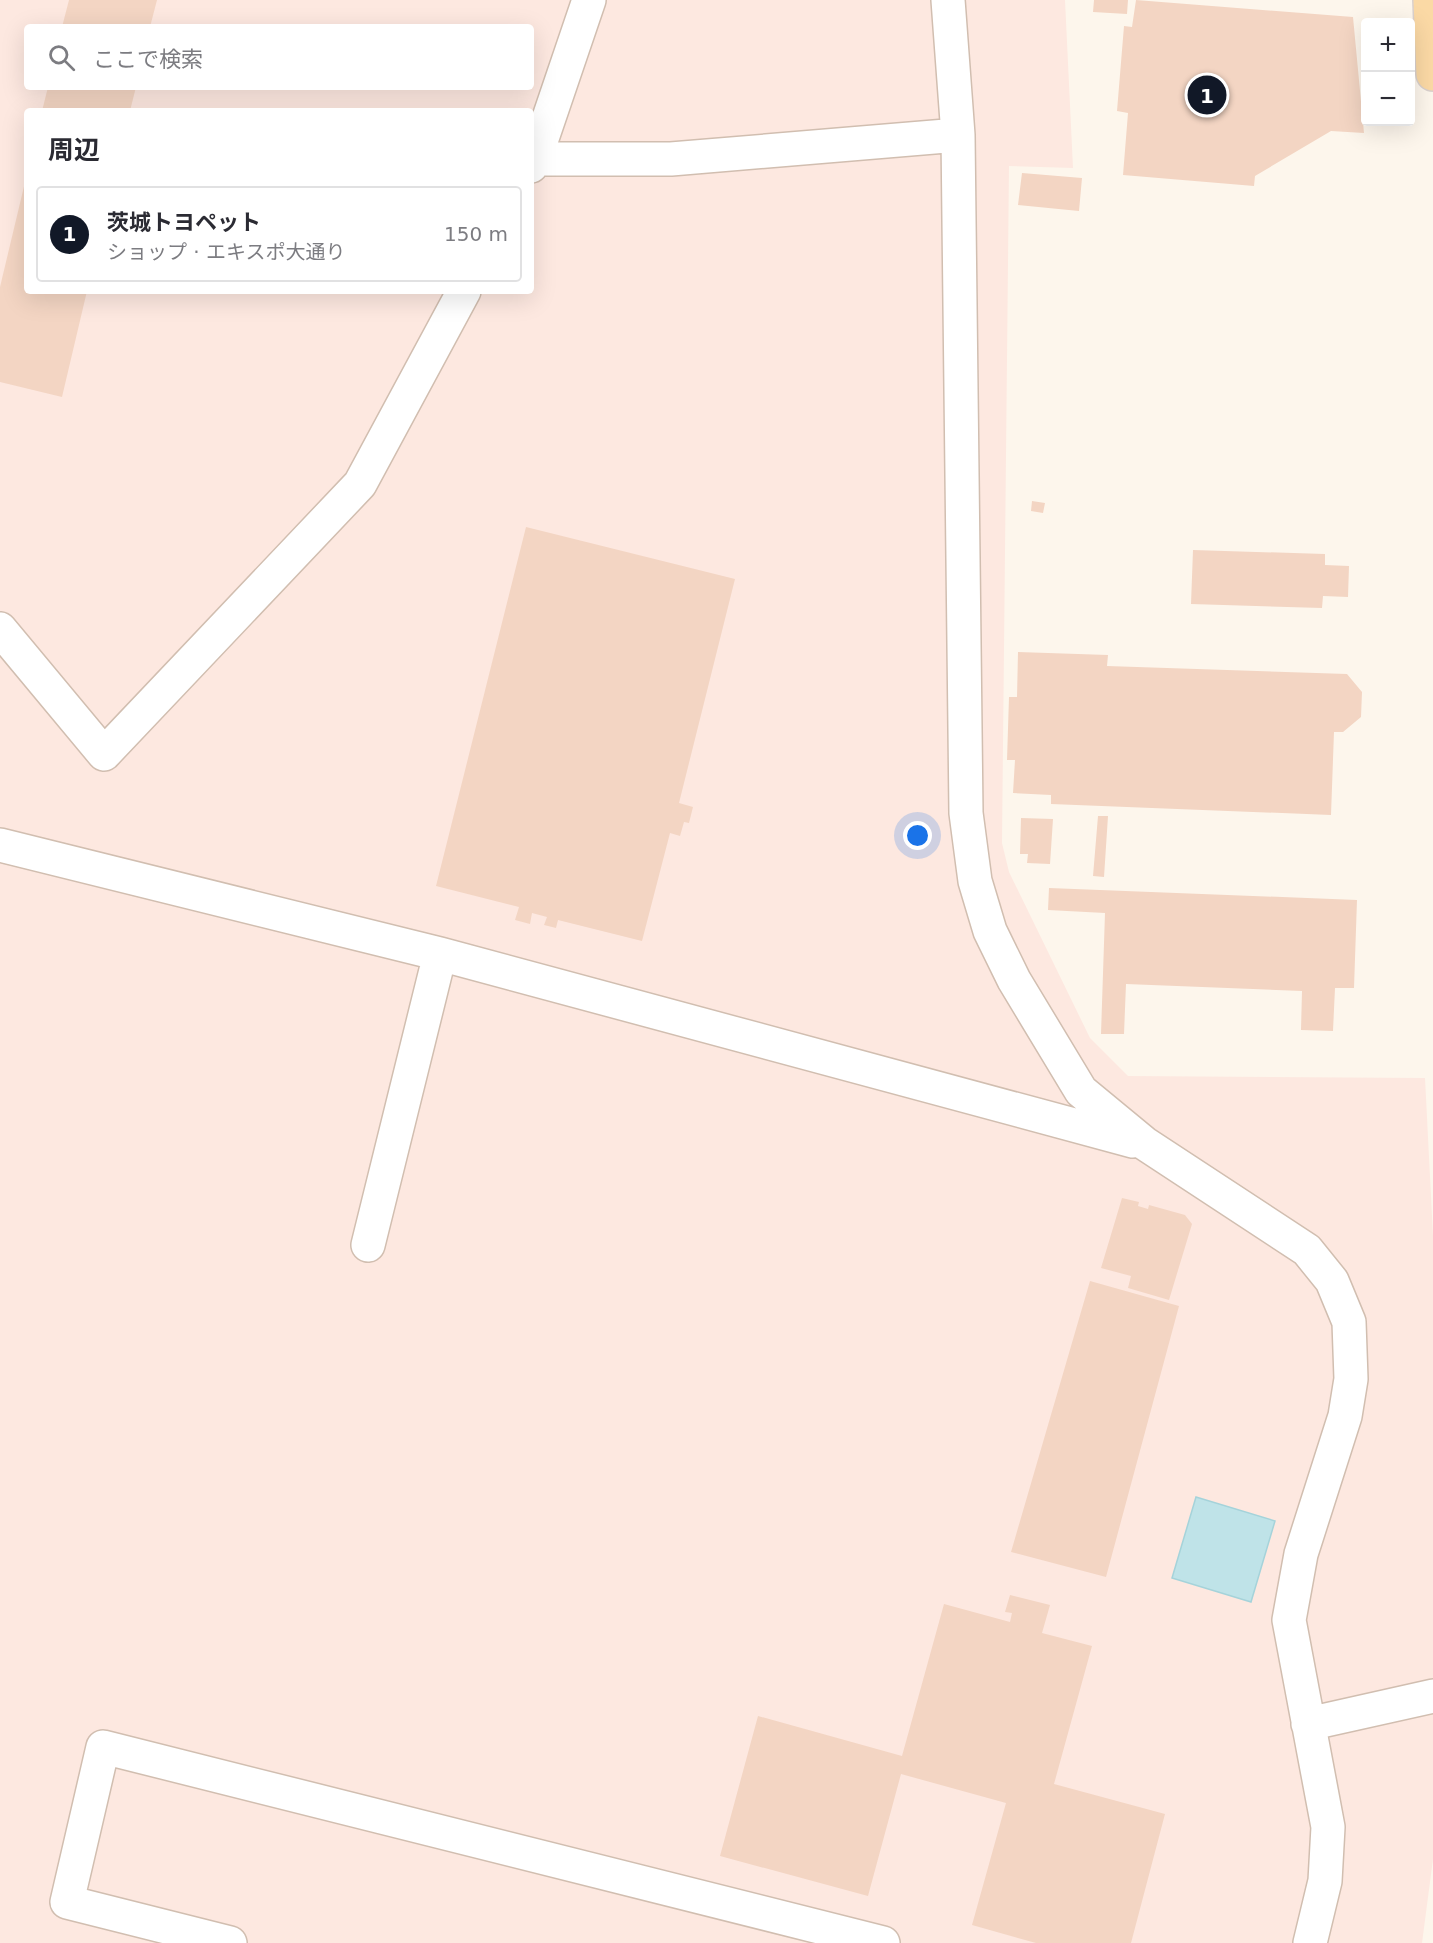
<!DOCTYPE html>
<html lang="ja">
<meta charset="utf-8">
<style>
:root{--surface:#fff;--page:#f2f2f3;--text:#2b2b33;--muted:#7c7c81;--line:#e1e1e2;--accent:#111827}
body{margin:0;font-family:"DejaVu Sans","Noto Sans JP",sans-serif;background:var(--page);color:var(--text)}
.controls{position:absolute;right:18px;top:18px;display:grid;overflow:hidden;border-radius:6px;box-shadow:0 6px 24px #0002}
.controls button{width:54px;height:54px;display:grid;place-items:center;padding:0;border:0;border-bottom:2px solid var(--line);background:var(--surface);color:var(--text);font:30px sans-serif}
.you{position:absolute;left:918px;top:836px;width:21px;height:21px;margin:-15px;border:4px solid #fff;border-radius:50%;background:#1a73e8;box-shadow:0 0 0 9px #1a73e833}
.badge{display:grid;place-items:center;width:39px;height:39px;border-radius:50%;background:var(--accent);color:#fff;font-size:20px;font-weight:700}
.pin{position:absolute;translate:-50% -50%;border:3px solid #fff;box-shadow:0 2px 6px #0006}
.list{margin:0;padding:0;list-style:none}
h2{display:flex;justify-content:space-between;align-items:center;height:78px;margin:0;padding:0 24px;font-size:26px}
h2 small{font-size:20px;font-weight:400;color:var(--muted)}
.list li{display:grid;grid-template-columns:39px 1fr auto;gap:18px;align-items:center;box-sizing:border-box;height:96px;margin:0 12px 12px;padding:0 12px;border:2px solid var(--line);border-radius:6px}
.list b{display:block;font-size:22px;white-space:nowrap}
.list p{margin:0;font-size:20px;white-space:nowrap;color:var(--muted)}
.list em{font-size:20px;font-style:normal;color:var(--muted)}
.icon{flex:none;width:33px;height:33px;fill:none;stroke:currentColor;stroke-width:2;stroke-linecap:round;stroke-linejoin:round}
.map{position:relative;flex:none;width:1433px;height:1943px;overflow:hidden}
.search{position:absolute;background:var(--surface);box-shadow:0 6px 24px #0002;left:24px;top:24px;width:510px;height:66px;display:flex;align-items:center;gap:15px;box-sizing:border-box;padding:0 21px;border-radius:6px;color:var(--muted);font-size:22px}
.panel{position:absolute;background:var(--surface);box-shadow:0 6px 24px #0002;left:24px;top:108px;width:510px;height:186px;border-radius:6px}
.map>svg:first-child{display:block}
.commercial{fill:#fde8e0;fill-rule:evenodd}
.water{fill:#bfe3e8;stroke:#a5d3da;stroke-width:1.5}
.building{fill:#f3d5c3}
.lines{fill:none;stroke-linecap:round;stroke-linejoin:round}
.minor-casing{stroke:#d1beb0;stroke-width:36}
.major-casing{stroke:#dad1cd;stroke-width:36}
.minor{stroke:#fff;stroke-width:33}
.major{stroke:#fbd9a5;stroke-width:33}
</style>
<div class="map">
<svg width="1433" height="1943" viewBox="0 0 1433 1943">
<rect width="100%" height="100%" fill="#fdf6ec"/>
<path class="commercial" d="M0,0H1065L1073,168L1009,166L1002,843L1009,872L1090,1038L1128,1076L1425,1078L1433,1236V1859L1422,1943H0ZM27,27H531V87H27ZM27,111H531V291H27Z"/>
<path class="water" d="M1196,1497L1275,1521L1251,1602L1172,1578Z"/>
<path class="building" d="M69,0H157L150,27H62Z
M1094,0H1128L1127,14L1093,12Z
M1136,0L1353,17L1364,133L1331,131L1255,176L1254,186L1123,175L1128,113L1117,111L1124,26L1132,27Z
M48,87H136L130,111H42Z
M1022,173L1082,178L1079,211L1018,205Z
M26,178L27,291H87L62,397L0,382V287Z
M1032,501L1045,503L1043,513L1031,511Z
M526,527L735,579L679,803L693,807L689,823L684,822L680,836L670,833L642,941L558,920L556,928L544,925L547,917L532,913L530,924L515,920L519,907L436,886Z
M1193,550L1325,554V565L1349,566L1348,597L1323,596L1322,608L1191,604Z
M1018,652L1108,655L1107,666L1347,674L1362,692L1361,717L1343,732H1334L1331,815L1051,804V795L1013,793L1015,760H1007L1009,697H1017Z
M1098,816H1108L1104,877L1093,876Z
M1021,818L1053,819L1050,864L1027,863L1028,854H1020Z
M1049,888L1357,900L1354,988H1335L1333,1031L1301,1030L1302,991L1126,984L1124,1034H1101L1105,913L1048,910Z
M1122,1198L1139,1202L1138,1206L1148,1209L1149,1205L1185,1215L1192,1224L1169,1300L1128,1288L1131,1276L1101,1268Z
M1090,1281L1179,1306L1106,1577L1011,1552Z
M1010,1595L1050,1605L1042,1633L1092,1646L1054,1784L1165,1814L1131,1943H1036L972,1925L1006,1803L901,1774L868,1896L720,1856L758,1716L902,1756L944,1604L1010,1622L1012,1613L1005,1612Z"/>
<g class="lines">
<g class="minor-casing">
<path id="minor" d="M948,0L958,135L966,813L975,881L990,931L1014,980L1081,1091L1144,1143L1307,1250L1332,1281L1349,1322L1351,1379L1345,1416L1301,1554L1289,1620L1328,1827L1325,1881L1310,1943
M535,159L589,0
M531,166L535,159H671L958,135
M0,629L104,754L360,484L464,291
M0,845L440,954L1133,1141
M368,1245L440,954
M1308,1724L1433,1696
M230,1943L67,1902L103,1747L883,1943"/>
</g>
<g class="major-casing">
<path id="major" d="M1430,0L1433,74"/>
</g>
<use href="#minor" class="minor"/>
<use href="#major" class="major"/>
</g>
</svg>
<div class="controls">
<button>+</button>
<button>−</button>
</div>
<div class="you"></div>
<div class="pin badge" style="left:1207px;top:95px">1</div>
<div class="search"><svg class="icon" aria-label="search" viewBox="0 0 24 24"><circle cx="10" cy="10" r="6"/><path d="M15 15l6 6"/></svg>ここで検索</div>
<section class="panel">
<h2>周辺<small></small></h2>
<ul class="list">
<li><span class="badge">1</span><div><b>茨城トヨペット</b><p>ショップ · エキスポ大通り</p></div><em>150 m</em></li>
</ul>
</section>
</div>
